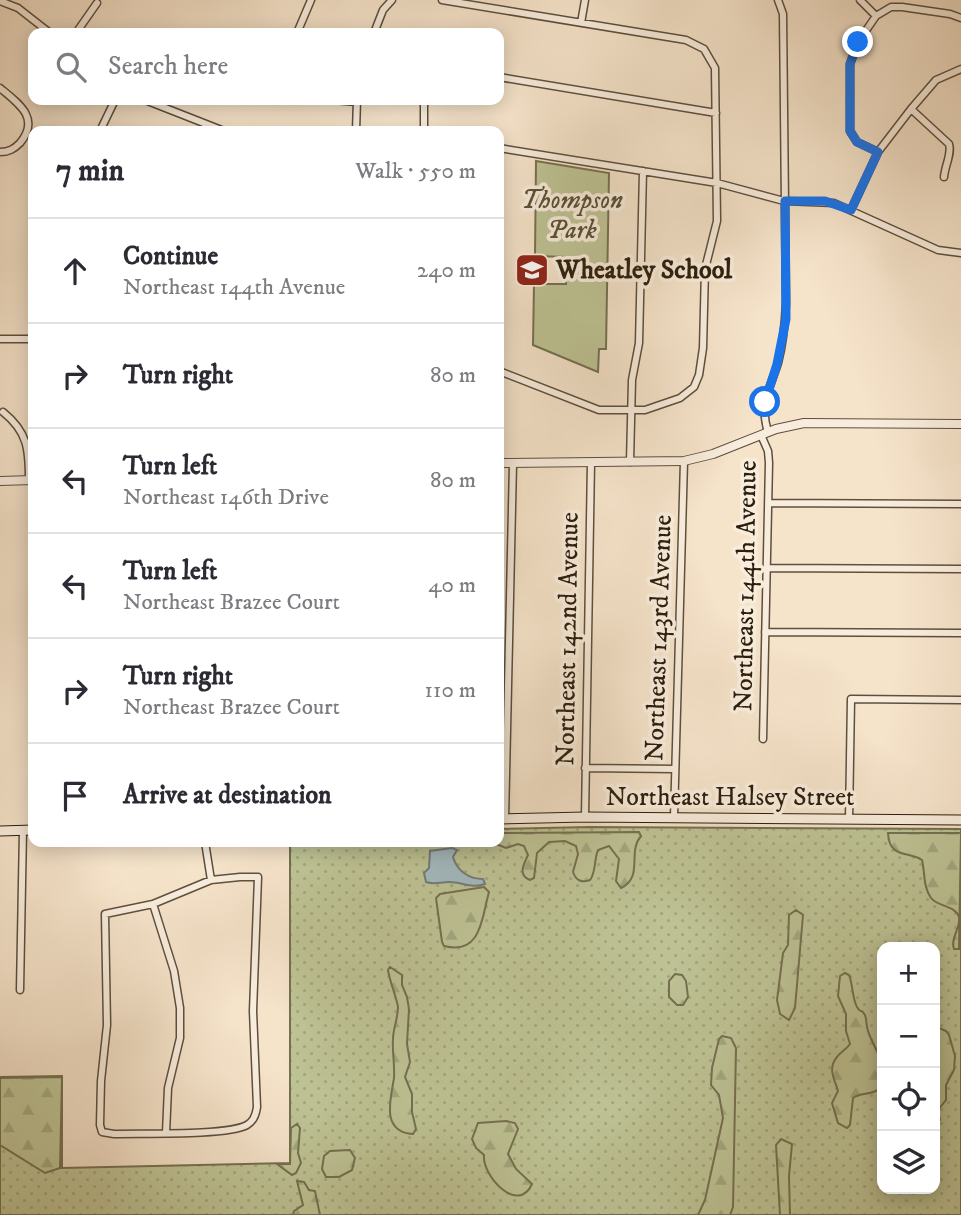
<!DOCTYPE html>
<meta charset="utf-8">
<style>
:root{--surface:#fff;--page:#f7f7f7;--text:#2b2b33;--muted:#7c7c81;--line:#e1e1e2}
body{margin:0;font-family:"IM FELL DW Pica",serif;background:var(--page);color:var(--text)}
.controls{position:absolute;right:21px;bottom:21px;display:grid;overflow:hidden;border-radius:14px;box-shadow:0 4px 18px #0003}
.controls button{width:63px;height:63px;display:grid;place-items:center;padding:0;border:0;border-bottom:2px solid var(--line);background:var(--surface);color:var(--text);font:35px sans-serif}
.stop{position:absolute;width:21px;height:21px;margin:-16px;border:5px solid #1a73e8;border-radius:50%;background:#fff}
.stop.end{background:#1a73e8;border-color:#fff;box-shadow:0 2px 7px #0008}
.list{margin:0;padding:0;list-style:none}
h2{display:flex;justify-content:space-between;align-items:center;height:91px;margin:0;padding:0 28px;font-size:30px}
h2 small{font-size:23px;font-weight:400;color:var(--muted)}
.list li{display:grid;grid-template-columns:46px 1fr auto;gap:21px;align-items:center;box-sizing:border-box;height:105px;padding:0 28px;border-top:2px solid var(--line)}
.list b{display:block;font-size:26px;white-space:nowrap}
.list p{margin:0;font-size:23px;white-space:nowrap;color:var(--muted)}
.list em{font-size:23px;font-style:normal;color:var(--muted)}
.icon{flex:none;width:38px;height:38px;fill:none;stroke:currentColor;stroke-width:2;stroke-linecap:round;stroke-linejoin:round}
.map{position:relative;flex:none;width:961px;height:1215px;overflow:hidden}
.search{position:absolute;background:var(--surface);box-shadow:0 4px 18px #0003;left:28px;top:28px;width:476px;height:77px;display:flex;align-items:center;gap:18px;box-sizing:border-box;padding:0 24px;border-radius:14px;color:var(--muted);font-size:26px}
.panel{position:absolute;background:var(--surface);box-shadow:0 4px 18px #0003;left:28px;top:126px;width:476px;height:721px;border-radius:14px}
.map>svg:first-child{display:block}
.grass{fill:url(#grass-dots);stroke:#757050;stroke-width:2;fill-rule:evenodd}
.forest{fill:url(#forest-firs);stroke:#757050;stroke-width:2}
.park{fill:#bec395;stroke:#757050;stroke-width:2}
.water{fill:#a3bbc2;stroke:#737c79;stroke-width:2}
.lines{fill:none;stroke-linecap:round;stroke-linejoin:round}
.minor-casing{stroke:#5e4f3c;stroke-width:9}
.tertiary-casing{stroke:#5e4f3c;stroke-width:10}
.secondary-casing{stroke:#2c1e0c;stroke-width:11}
.minor{stroke:#f8eddd;stroke-width:6}
.tertiary{stroke:#f8eddd;stroke-width:8}
.secondary{stroke:#f8eddd;stroke-width:9}
.route{stroke:#1a73e8;stroke-width:9}
.labels{text-anchor:middle;dominant-baseline:central;stroke-width:7;stroke-linejoin:round;paint-order:stroke}
.park-label{font-size:26px;font-style:italic;fill:#585035;stroke:#f8eddd}
.poi-label{font-size:26px;font-weight:bold;fill:#2c1e0c;stroke:#f8eddd;text-anchor:start}
.street-label{font-size:26px;fill:#2c1e0c;stroke:#f8eddd}
</style>
<div class="map">
<svg width="961" height="1215" viewBox="0 0 961 1215">
<defs>
<pattern id="grass-dots" width="8" height="8" patternUnits="userSpaceOnUse" patternTransform="scale(1.75)"><rect width="8" height="8" fill="#bec395"/><path d="M2 2h.1M6 6h.1" fill="none" stroke="#a3a77f" stroke-width="1.8" stroke-linecap="round"/></pattern>
<pattern id="forest-firs" width="22" height="20" patternUnits="userSpaceOnUse" patternTransform="scale(1.75)"><rect width="22" height="20" fill="#bec395"/><path d="M5 1l3.5 6h-7zM16 11l3.5 6h-7z" fill="#a3a77f"/></pattern>
</defs>
<rect width="100%" height="100%" fill="#f5e3ca"/>
<filter id="stains"><feTurbulence type="fractalNoise" baseFrequency=".00286" numOctaves="4"/><feColorMatrix values="0 0 0 0 .2 0 0 0 0 .09 0 0 0 0 .02 0 0 0 .5 -.17"/></filter>
<radialGradient id="worn" r=".72"><stop offset=".6" stop-color="#630" stop-opacity="0"/><stop offset="1" stop-color="#630" stop-opacity=".3"/></radialGradient>
<path class="grass" d="M589,827L961,829V1215H0V1077L62,1076V1168L290,1163V842H499V829ZM882,947H935V1189H882Z"/>
<path class="forest" d="M639,832L641,836C627,852 644,877 621,888L616,881L619,859L609,846L598,850C594,859 596,873 590,880C582,883 576,881 573,872L578,854L576,846L565,841L549,842L537,853L534,878L530,880C517,875 524,864 528,855L524,846L518,844L506,848L491,842H499V833Z
M888,833H961L959,949H954C950,938 961,928 959,917C955,905 938,907 931,898C923,887 925,872 922,860C909,851 889,859 888,833Z
M484,887L489,892C482,916 482,956 444,946L442,942L436,898L440,894Z
M796,910L803,915L795,1008L789,1020L780,1014L777,1000L783,953L788,945L789,915Z
M390,967L402,975V985L407,997L409,1009L407,1044L410,1062L405,1077L412,1094V1112L416,1129L413,1134C380,1132 391,1098 394,1078C395,1065 392,1052 393,1039C393,1029 398,1018 398,1007C396,995 390,983 388,970Z
M845,973L849,975C853,984 852,998 857,1007C862,1015 860,1007 865,1015C867,1020 866,1026 868,1031C873,1047 889,1066 882,1084C876,1097 862,1091 853,1098L850,1125L847,1128L838,1123L832,1103L838,1091C835,1080 827,1069 837,1057C840,1052 846,1050 850,1044L846,1031V1014L838,996L840,976Z
M675,974L682,975L686,981L688,997L683,1005H677L669,997V981Z
M935,1026L946,1031L949,1035L955,1056L954,1070L946,1085V1100L938,1110L940,1120L935,1123Z
M722,1036L731,1038L736,1048L733,1207L730,1215H698L705,1200L723,1118L719,1095L711,1085L712,1068L719,1039Z
M62,1077L60,1168L45,1173L0,1145V1078Z
M506,1121L515,1123L518,1129L508,1154L516,1169L532,1184C518,1215 482,1176 484,1155L476,1148L472,1139L478,1123Z
M297,1124L300,1128L298,1153L301,1163L296,1173L292,1175L277,1164H290L291,1128Z
M781,1139L792,1144L789,1176L790,1215H780L776,1145Z
M350,1150L355,1158L352,1170L339,1177H326L322,1169L324,1156L330,1151Z
M297,1181L304,1182L309,1190L315,1191L320,1215H293L294,1211L303,1205Z"/>
<path class="park" d="M536,161L609,173L606,349H599L598,372L533,345L534,284H566V257L535,256Z"/>
<path class="water" d="M452,848L457,850L453,857C457,871 469,879 483,879L485,884C472,889 462,882 449,882C440,882 434,885 426,882L424,873L429,868L430,851Z"/>
<g class="lines">
<g class="minor-casing">
<path id="minor" d="M442,0L686,40L704,49L715,68L717,221L705,269L703,348L699,375L694,387L680,398L645,410H599L499,371
M860,0L876,16
M0,1L18,8L50,33
M581,23L585,0
M76,33L97,3
M297,33L311,0
M374,33L383,10L392,0
M499,77L716,113
M0,88C18,103 41,118 20,143C14,149 9,152 0,152
M145,100L224,131
M333,100L357,102
M911,109L949,144C952,154 945,165 944,177
M100,131L115,100
M356,131L357,100
M424,131V100
M499,148L717,183L784,201L834,203L938,250L961,253
M878,152L857,142L850,131V64L858,42L876,16L891,7H902L950,14L961,18
M851,210L878,152L911,109L936,80L961,69
M0,339H33
M3,412C28,432 29,450 29,480
M768,432C759,404 770,389 778,363C783,344 785,324 786,303L783,14L778,0
M761,435L768,451L769,463L763,739
M630,462L632,380L639,343L643,171
M768,503L961,504
M767,568L961,569
M765,632L961,633
M585,768L675,769
M585,817L591,462
M674,817L684,461
M505,819L513,463
M849,819L851,699L961,700
M205,842L211,880
M240,877H258L253,1011L257,1107C256,1115 254,1121 247,1125C227,1136 141,1133 114,1134L102,1132L100,1125L101,1081L107,1025L105,914L153,904L211,880Z
M153,904L174,971L180,1008V1038L168,1088L166,1133
M20,990L23,830"/>
</g>
<g class="tertiary-casing">
<path id="tertiary" d="M499,463L684,461L713,454L776,429L804,423L961,424
M0,481L33,480"/>
</g>
<g class="secondary-casing">
<path id="secondary" d="M499,819L585,817L961,820
M0,831L33,830"/>
</g>
<use href="#minor" class="minor"/>
<use href="#tertiary" class="tertiary"/>
<use href="#secondary" class="secondary"/>
</g>
<g class="lines">
<path class="route" d="M765,402L777,364L786,319L785,201H825L851,210L878,152L857,142L850,131V64L858,42"/>
</g>
<defs>
<g id="school-square" transform="scale(1.75)"><rect x="-9" y="-9" width="18" height="18" rx="4" fill="#8f2418" stroke="#f8eddd"/><path d="M0-5L7-2L0 1L-7-2ZM-4 1L0 2.5L4 1V4Q0 6-4 4Z" fill="#fff"/></g>
</defs>
<g fill-rule="evenodd">
<use href="#school-square" x="532" y="270"/>
</g>
<g class="labels">
<g class="park-label">
<text x="572" y="200">Thompson<tspan x="572" dy="30">Park</tspan></text>
</g>
<g class="poi-label">
<text x="556" y="270">Wheatley School</text>
</g>
<g class="street-label">
<text transform="translate(746 586) rotate(-89)">Northeast 144th Avenue</text>
<text transform="translate(659 638) rotate(-88)">Northeast 143rd Avenue</text>
<text transform="translate(568 639) rotate(-89)">Northeast 142nd Avenue</text>
<text x="730" y="797">Northeast Halsey Street</text>
</g>
</g>
<rect width="100%" height="100%" filter="url(#stains)"/>
<rect width="100%" height="100%" fill="url(#worn)"/>
</svg>
<div class="controls">
<button>+</button>
<button>−</button>
<button><svg class="icon" aria-label="locate" viewBox="0 0 24 24"><circle cx="12" cy="12" r="6"/><path d="M12 2v4M12 18v4M2 12h4M18 12h4"/></svg></button>
<button><svg class="icon" aria-label="layers" viewBox="0 0 24 24"><path d="M12 4l9 5-9 5-9-5zM3 14l9 5 9-5"/></svg></button>
</div>
<div class="stop" style="left:765px;top:402px"></div>
<div class="stop end" style="left:858px;top:42px"></div>
<div class="search"><svg class="icon" aria-label="search" viewBox="0 0 24 24"><circle cx="10" cy="10" r="6"/><path d="M15 15l6 6"/></svg>Search here</div>
<section class="panel">
<h2>7 min<small>Walk · 550 m</small></h2>
<ul class="list">
<li><svg class="icon" aria-label="ahead" viewBox="0 0 24 24"><path d="M12 20V5M6 11l6-6 6 6"/></svg><div><b>Continue</b><p>Northeast 144th Avenue</p></div><em>240 m</em></li>
<li><svg class="icon" aria-label="right" viewBox="0 0 24 24"><path d="M7 20v-9h11M14 6l5 5-5 5"/></svg><div><b>Turn right</b></div><em>80 m</em></li>
<li><svg class="icon" aria-label="left" viewBox="0 0 24 24"><path d="M17 20v-9H6M10 6l-5 5 5 5"/></svg><div><b>Turn left</b><p>Northeast 146th Drive</p></div><em>80 m</em></li>
<li><svg class="icon" aria-label="left" viewBox="0 0 24 24"><path d="M17 20v-9H6M10 6l-5 5 5 5"/></svg><div><b>Turn left</b><p>Northeast Brazee Court</p></div><em>40 m</em></li>
<li><svg class="icon" aria-label="right" viewBox="0 0 24 24"><path d="M7 20v-9h11M14 6l5 5-5 5"/></svg><div><b>Turn right</b><p>Northeast Brazee Court</p></div><em>110 m</em></li>
<li><svg class="icon" aria-label="arrive" viewBox="0 0 24 24"><path d="M6 21V4h12l-3 4 3 4H6"/></svg><div><b>Arrive at destination</b></div></li>
</ul>
</section>
</div>
